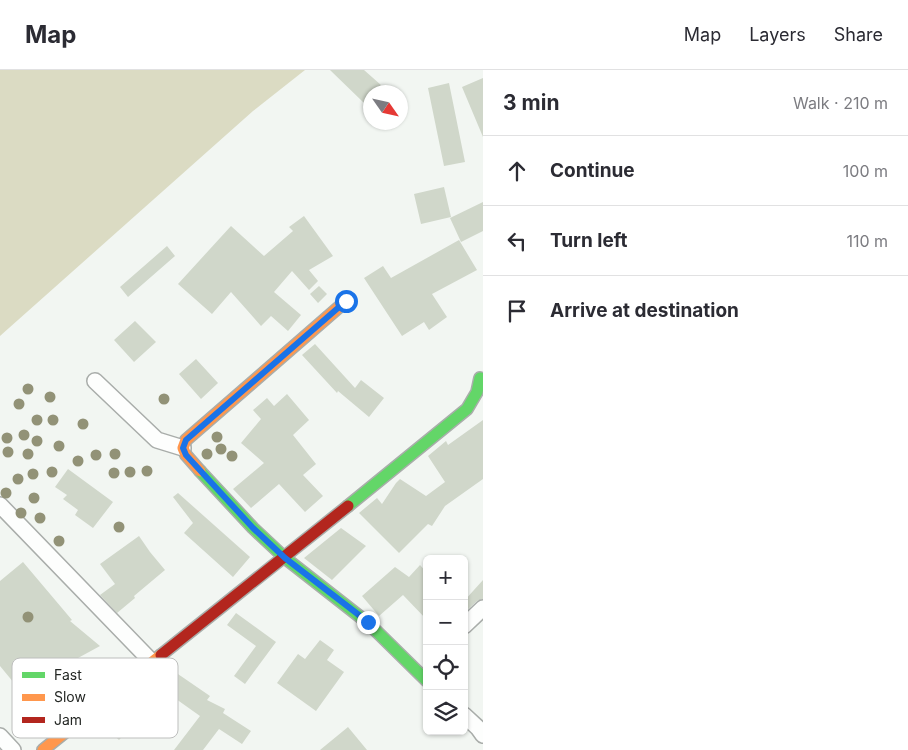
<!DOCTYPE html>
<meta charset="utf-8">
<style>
:root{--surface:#fff;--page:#f2f2f3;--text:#2b2b33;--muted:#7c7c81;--line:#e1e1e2}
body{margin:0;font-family:Inter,sans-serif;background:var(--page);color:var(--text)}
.controls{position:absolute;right:15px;bottom:15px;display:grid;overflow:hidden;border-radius:8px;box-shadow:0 1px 4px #0004}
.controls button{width:45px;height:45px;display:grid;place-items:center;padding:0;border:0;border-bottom:1px solid var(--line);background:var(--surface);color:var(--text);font:25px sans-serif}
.compass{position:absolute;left:363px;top:15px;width:45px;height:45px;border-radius:50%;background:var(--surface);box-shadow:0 1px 4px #0004;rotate:124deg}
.stop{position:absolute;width:15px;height:15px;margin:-11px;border:4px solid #1a73e8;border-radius:50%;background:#fff}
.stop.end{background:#1a73e8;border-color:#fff;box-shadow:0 1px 5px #0008}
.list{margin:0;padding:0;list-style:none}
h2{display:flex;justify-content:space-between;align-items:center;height:65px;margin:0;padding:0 20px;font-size:21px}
h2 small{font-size:16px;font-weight:400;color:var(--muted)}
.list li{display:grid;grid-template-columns:32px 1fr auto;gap:15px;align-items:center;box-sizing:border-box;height:70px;padding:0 20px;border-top:1px solid var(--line)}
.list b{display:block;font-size:19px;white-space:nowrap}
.list em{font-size:16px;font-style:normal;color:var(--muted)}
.icon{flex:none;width:28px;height:28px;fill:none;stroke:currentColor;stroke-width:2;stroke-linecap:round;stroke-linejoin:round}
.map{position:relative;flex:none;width:483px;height:680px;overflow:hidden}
header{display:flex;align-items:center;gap:30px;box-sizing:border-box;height:70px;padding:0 25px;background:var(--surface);border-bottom:1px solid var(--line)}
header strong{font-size:24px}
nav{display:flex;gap:28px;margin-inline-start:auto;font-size:18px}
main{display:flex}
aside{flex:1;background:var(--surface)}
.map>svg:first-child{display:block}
.green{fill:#dbdbc3}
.building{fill:#d0d7ca}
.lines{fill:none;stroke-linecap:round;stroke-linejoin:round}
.street-casing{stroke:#a9adaa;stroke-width:18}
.fast-casing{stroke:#a9adaa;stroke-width:14}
.slow-casing{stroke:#a9adaa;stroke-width:14}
.jam-casing{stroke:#a9adaa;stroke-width:14}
.street{stroke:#fdfefd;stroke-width:15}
.fast{stroke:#63d668;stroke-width:11}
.slow{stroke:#ff974d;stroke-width:11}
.jam{stroke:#b3261e;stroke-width:11}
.tree{fill:#929277}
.route{stroke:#1a73e8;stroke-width:6}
.key{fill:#fff;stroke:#bdbebd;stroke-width:1}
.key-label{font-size:14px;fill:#242724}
</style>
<header>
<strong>Map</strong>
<nav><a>Map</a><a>Layers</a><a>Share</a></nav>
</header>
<main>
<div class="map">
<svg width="483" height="680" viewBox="0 0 483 680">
<rect width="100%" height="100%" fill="#f2f6f2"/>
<path class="green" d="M0,0H305L253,41L0,266Z"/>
<path class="building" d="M330,0H364L381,15L374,22H370V26L364,33Z
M483,8V67L462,17Z
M449,13L465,92L444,96L428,18Z
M444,117L451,147L421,154L414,124Z
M483,132V161L461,172L450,148Z
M304,146L333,186L309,200L318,211L309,220L292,201L274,222L301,245L288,261L271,246L261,256L231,222L212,244L178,214L231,156L264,186L293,161L289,157Z
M459,170L477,200L432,224L447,247L429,260L424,252L402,266L364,208L383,196L391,208Z
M167,176L175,186L128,227L120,217Z
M319,216L327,224L318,233L310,224Z
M135,251L156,272L134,292L114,270Z
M315,274L355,318L361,310L384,328L369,347L338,321L337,323L302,285Z
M196,289L218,313L201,329L179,304Z
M287,324L309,350L293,365L316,394L303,405L323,426L305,442L279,414L251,438L233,419L264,393L241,373L261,349L253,340L267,328L274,336Z
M483,350V409L445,436L432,456L428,454L399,483L359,443L377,428L382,434L396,413L400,409L426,426L445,412L428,386L446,371L448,375Z
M68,399L113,432L93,458L75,445L78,440L63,429L67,425L55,417Z
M178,423L250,487L233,507L184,463L193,453L173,427Z
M341,458L366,476L332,510L304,488Z
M139,466L150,482L165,500L134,526L135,528L117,543L100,525L115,514L100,494Z
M23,492L72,550L70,551L100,576L67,594L83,619L64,632L63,630L42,647L0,596V511Z
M420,495L427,503V550L403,525L379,546L362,526L395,497L409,507Z
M483,510V529L477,531L464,543V531Z
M236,543L276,572L245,614L234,606L256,576L227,555Z
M320,570L334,580L327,590L344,602L316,641L277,613L298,584L305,589Z
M175,602L210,626L207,630L225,639L223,643L251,661L242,674L219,659L203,680H174L200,646L162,619Z
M117,635L135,653L119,670L99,651Z
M348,657L367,680H320Z"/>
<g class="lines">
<g class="street-casing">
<path id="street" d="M95,311L157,370L183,378
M0,435L152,592
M464,556L483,538
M464,645L478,658L483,665
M0,666L13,680"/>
</g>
<g class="fast-casing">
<path id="fast" d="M200,401L253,458L285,488L368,553L427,611
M348,436L467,339L477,322L480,308"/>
</g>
<g class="slow-casing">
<path id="slow" d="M200,401L186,385L183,378L186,370L346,231
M43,680L161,585"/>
</g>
<g class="jam-casing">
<path id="jam" d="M161,585L348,436"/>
</g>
<use href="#street" class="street"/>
<use href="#fast" class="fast"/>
<use href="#slow" class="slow"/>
<use href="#jam" class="jam"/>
</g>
<g class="tree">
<circle cx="28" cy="319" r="5.5"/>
<circle cx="50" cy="327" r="5.5"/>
<circle cx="164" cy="329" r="5.5"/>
<circle cx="19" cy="334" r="5.5"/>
<circle cx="37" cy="350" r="5.5"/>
<circle cx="53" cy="350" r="5.5"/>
<circle cx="83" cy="354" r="5.5"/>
<circle cx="24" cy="365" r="5.5"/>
<circle cx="217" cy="367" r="5.5"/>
<circle cx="7" cy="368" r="5.5"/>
<circle cx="37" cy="371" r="5.5"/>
<circle cx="59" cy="376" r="5.5"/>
<circle cx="221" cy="379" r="5.5"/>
<circle cx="8" cy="382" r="5.5"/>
<circle cx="28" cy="384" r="5.5"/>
<circle cx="115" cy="384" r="5.5"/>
<circle cx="207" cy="384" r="5.5"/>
<circle cx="96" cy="385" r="5.5"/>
<circle cx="232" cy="386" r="5.5"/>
<circle cx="78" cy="391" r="5.5"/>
<circle cx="147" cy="401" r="5.5"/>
<circle cx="52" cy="402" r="5.5"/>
<circle cx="130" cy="402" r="5.5"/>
<circle cx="114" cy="403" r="5.5"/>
<circle cx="33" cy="404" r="5.5"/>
<circle cx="18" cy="409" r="5.5"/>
<circle cx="6" cy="423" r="5.5"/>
<circle cx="34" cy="428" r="5.5"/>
<circle cx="21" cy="443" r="5.5"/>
<circle cx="40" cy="448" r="5.5"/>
<circle cx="119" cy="457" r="5.5"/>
<circle cx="59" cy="471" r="5.5"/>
<circle cx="28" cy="547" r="5.5"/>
</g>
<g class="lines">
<path class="route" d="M346,231L186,370L183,378L186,385L253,458L285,488L368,552"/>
</g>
<rect x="12" y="588" width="166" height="80" rx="8" class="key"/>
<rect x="22" y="602" width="23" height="6" fill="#63d668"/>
<rect x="22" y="624" width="23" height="7" fill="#ff974d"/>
<rect x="22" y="647" width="23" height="6" fill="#b3261e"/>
<g class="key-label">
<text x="54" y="610">Fast</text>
<text x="54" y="632">Slow</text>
<text x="54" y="655">Jam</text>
</g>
</svg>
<div class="controls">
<button>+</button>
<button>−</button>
<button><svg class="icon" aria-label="locate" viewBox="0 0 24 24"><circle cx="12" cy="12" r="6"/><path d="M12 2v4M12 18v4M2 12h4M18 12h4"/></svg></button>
<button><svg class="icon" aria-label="layers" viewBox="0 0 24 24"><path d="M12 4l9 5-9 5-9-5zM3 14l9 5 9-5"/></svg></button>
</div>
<svg class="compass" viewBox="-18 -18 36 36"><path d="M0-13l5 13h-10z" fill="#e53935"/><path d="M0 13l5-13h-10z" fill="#7c7c81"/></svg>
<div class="stop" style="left:346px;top:231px"></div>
<div class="stop end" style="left:368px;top:552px"></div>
</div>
<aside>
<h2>3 min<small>Walk · 210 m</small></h2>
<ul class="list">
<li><svg class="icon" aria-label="ahead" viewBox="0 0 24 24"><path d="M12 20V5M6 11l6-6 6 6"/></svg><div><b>Continue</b></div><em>100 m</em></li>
<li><svg class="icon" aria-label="left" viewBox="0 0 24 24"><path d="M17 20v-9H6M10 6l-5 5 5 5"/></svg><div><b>Turn left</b></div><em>110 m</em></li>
<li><svg class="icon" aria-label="arrive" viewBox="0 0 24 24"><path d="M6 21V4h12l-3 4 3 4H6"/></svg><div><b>Arrive at destination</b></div></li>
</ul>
</aside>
</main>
